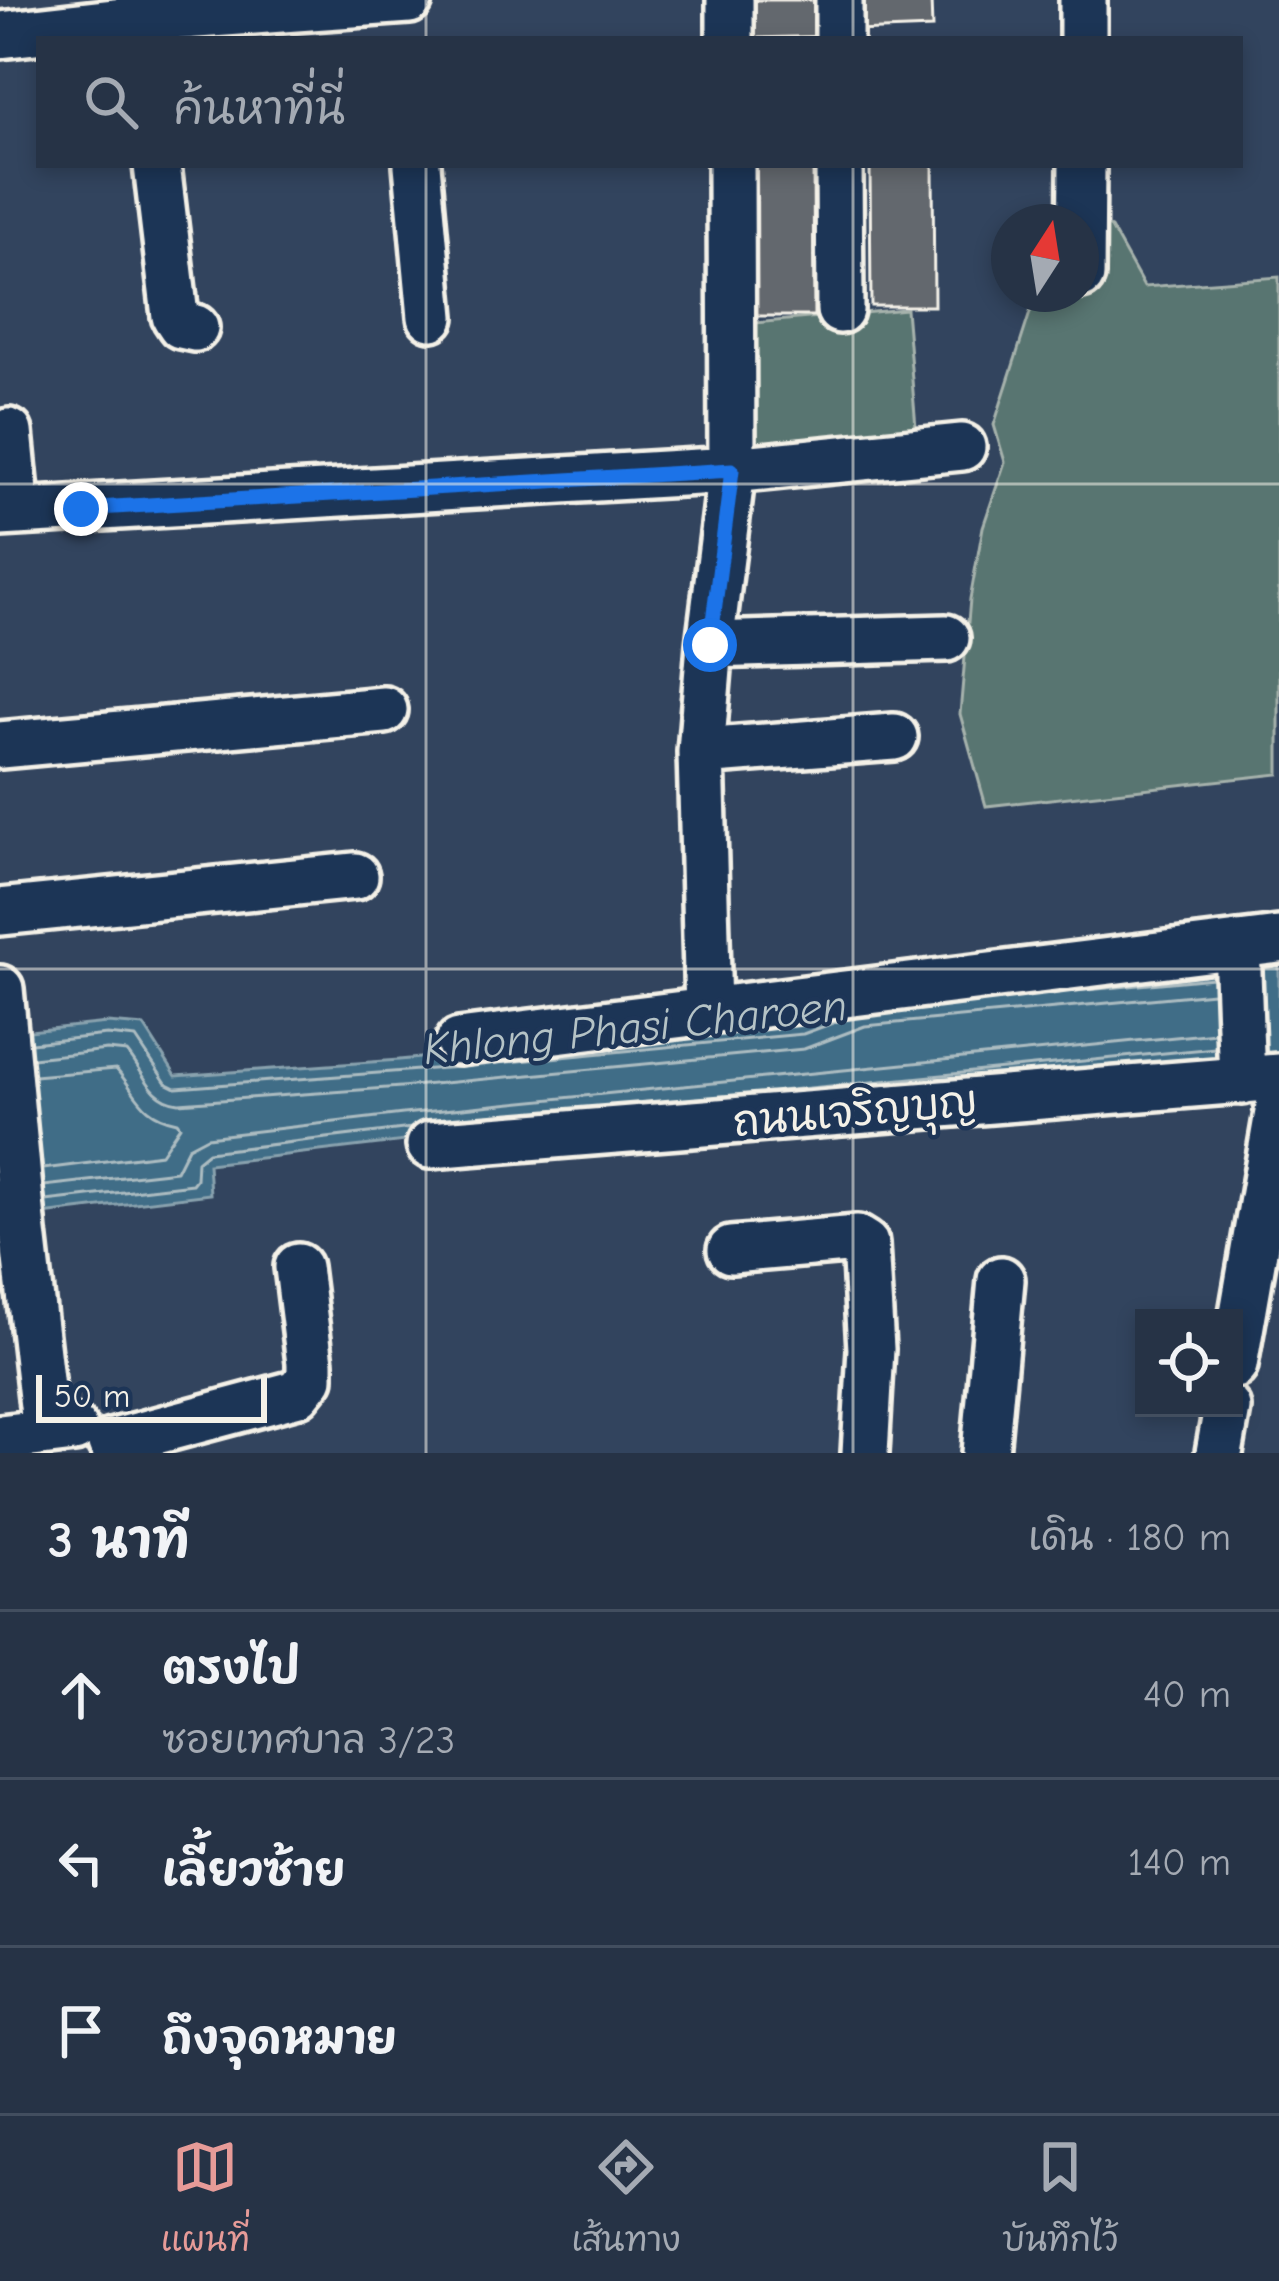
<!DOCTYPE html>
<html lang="th">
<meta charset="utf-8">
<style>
:root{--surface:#263346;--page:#2e3b4d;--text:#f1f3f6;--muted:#a4aab3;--line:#424e5f;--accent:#e69b98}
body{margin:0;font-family:"Comic Neue","Playpen Sans Thai",sans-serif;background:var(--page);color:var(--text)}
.controls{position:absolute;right:36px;bottom:36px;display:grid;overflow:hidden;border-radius:0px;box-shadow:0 6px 18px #0003}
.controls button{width:108px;height:108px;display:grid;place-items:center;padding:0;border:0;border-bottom:3px solid var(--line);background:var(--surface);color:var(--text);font:60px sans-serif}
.compass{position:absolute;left:991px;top:204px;width:108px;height:108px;border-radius:50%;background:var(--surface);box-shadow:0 6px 18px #0003;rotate:12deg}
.scale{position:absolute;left:36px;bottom:30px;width:231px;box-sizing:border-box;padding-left:12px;border:6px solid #f4f1e8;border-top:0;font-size:33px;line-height:42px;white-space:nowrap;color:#f4f1e8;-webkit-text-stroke:9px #1d3557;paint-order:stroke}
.stop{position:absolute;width:36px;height:36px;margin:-27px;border:9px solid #1a73e8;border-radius:50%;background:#fff}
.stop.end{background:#1a73e8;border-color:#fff;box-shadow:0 3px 12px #0008}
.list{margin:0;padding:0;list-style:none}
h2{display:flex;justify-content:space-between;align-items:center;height:156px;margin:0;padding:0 48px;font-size:51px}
h2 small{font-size:39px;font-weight:400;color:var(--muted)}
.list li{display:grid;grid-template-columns:78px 1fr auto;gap:36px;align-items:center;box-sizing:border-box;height:168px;padding:0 48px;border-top:3px solid var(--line)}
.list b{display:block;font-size:45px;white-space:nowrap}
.list p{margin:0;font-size:39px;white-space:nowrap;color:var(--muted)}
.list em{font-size:39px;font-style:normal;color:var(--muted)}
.icon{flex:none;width:66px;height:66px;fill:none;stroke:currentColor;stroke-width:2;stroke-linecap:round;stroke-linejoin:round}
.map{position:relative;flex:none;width:1279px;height:1453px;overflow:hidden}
.search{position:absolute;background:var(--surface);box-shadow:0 6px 18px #0003;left:36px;right:36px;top:36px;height:132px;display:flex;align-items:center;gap:30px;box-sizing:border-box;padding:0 42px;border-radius:0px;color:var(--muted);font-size:45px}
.sheet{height:660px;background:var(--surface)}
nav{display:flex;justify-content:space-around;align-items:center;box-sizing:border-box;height:168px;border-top:3px solid var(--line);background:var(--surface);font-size:33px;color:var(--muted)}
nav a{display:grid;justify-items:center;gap:6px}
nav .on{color:var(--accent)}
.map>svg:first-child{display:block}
.green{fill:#597471;stroke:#a6b2ac;stroke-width:3}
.water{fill:#416d87;stroke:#89a2ae;stroke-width:3}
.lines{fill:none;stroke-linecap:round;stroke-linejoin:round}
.shore{stroke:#acbcc1;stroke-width:3}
.building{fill:#64676e;stroke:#f4f1e8;stroke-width:3}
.minor-casing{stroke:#f4f1e8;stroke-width:54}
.minor{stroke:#1d3557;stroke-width:45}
.route{stroke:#1a73e8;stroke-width:15}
.grid{fill:none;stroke:#f4f1e8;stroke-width:3;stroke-opacity:0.55}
.labels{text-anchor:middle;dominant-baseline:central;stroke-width:9;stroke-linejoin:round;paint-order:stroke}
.street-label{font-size:42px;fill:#f4f1e8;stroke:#1d3557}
.water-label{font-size:45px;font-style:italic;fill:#b5c3c6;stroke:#1d3557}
</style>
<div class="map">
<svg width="1279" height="1453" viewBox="0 0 1279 1453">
<rect width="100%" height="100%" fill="#32445e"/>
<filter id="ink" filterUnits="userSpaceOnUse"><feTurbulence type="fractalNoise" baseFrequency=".00833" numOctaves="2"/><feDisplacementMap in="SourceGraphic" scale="24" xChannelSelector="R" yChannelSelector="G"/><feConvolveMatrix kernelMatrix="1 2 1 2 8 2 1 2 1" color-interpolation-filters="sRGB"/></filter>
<g filter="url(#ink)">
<path class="green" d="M1062,200L1111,228L1144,287L1279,277V774L986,806L960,714L970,599L983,527L1005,462L994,425L1036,294H1081Z
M906,309L916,427L748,448L744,324Z"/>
<path class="water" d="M1279,960V1054L405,1141L208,1164L210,1194L0,1219V1034L107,1023L144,1026L176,1076L399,1060L802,1022L857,1000Z"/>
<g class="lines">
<path class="shore" d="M1076,991L1213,978
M31,1043L107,1035L136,1038L166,1083L176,1088L459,1067
M32,1058L107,1050L127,1052C144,1072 150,1100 179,1103L401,1087L804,1049L865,1026L1213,993
M486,1064L803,1034L838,1021
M34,1076L116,1069C138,1094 140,1115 177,1122L180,1126L161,1154L43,1169
M780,1091L1215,1048
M44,1186L176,1171L188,1147L207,1137L403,1114L1215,1033
M46,1201L192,1184L196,1179L197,1161L208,1152L412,1128"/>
</g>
<path class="building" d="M752,0H829V36L754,38Z
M855,0H931L932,28L856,31Z
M750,165H813L814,316H751Z
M870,165H933L934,306H871Z"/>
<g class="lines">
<g class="minor-casing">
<path id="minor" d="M730,0V39
M839,0V39
M0,35L140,19L409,0
M1083,39V0
M157,165L175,316L181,325L195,328
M417,165L431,317
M839,165L840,310
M1081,275L1082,165
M9,432L17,512
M0,513L732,470L962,447
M710,645L946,638
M0,745L384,710
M701,752L894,737
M0,912L355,876
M1237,945L1242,1081
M0,989L23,1232L46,1432
M708,1011L701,752L710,645L732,470L731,165
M459,1042L1279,940
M430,1145L1279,1077
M731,1250L857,1239L865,1244L871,1349L865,1453
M1234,1365L1279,1107
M0,1438L74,1429
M111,1443L298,1393L310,1378V1363L298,1267
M985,1453L1001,1280
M1219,1453L1227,1408"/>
</g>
<use href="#minor" class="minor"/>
</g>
</g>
<g class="lines" filter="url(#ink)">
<path class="route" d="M81,509L732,470L710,645"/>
</g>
<path class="grid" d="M426,0V39M853,0V39M426,165V1453M853,165V1453M0,484H1279M0,969H1279"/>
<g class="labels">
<g class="street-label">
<text transform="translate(855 1112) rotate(-5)">ถนนเจริญบุญ</text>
</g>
<g class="water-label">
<text transform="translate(635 1027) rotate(-6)">Khlong Phasi Charoen</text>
</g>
</g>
</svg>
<div class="controls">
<button><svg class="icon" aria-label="locate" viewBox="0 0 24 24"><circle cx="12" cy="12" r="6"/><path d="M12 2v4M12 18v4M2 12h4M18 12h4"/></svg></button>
</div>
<svg class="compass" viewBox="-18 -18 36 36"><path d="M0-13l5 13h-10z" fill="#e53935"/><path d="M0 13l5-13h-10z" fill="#a4aab3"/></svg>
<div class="scale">50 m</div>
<div class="stop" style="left:710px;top:645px"></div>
<div class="stop end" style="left:81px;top:509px"></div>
<div class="search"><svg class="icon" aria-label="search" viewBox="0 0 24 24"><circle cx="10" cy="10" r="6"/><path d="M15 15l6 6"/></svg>ค้นหาที่นี่</div>
</div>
<section class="sheet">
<h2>3 นาที<small>เดิน · 180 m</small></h2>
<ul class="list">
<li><svg class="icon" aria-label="ahead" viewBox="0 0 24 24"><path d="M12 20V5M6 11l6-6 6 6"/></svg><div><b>ตรงไป</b><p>ซอยเทศบาล 3/23</p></div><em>40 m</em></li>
<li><svg class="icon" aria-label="left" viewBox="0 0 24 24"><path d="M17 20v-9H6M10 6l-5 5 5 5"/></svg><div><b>เลี้ยวซ้าย</b></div><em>140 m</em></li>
<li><svg class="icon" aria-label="arrive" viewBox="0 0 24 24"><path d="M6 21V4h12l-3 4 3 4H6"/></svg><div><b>ถึงจุดหมาย</b></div></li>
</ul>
</section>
<nav>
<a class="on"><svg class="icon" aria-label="map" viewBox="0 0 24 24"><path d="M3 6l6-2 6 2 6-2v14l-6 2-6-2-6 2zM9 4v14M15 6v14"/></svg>แผนที่</a>
<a><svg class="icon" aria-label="directions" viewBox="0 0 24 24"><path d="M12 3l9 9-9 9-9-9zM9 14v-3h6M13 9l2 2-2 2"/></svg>เส้นทาง</a>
<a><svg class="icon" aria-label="saved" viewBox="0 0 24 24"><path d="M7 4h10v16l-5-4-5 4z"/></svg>บันทึกไว้</a>
</nav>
